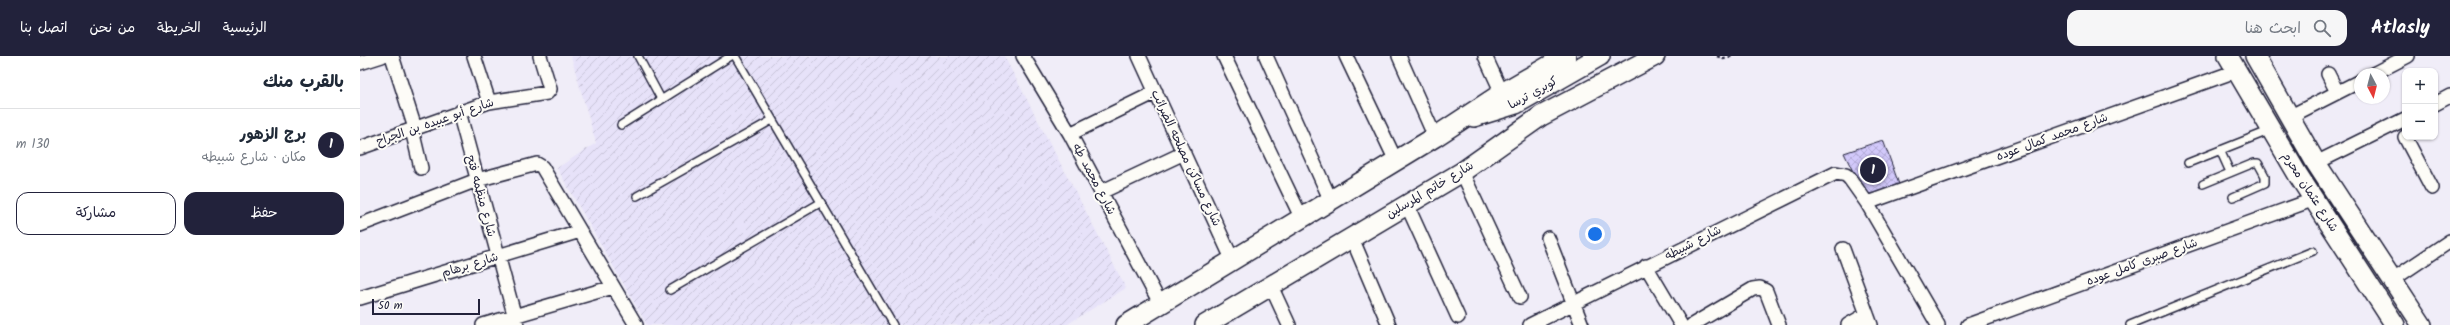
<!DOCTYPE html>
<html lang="ar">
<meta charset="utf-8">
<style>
:root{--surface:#fff;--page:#f6f6f7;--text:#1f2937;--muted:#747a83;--line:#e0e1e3;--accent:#22223b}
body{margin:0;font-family:Kalam,"Playpen Sans Arabic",sans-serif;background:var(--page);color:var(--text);direction:rtl}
.controls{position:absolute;right:12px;top:12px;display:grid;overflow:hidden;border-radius:8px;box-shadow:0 1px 3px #0004}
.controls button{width:36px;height:36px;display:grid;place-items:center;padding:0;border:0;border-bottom:1px solid var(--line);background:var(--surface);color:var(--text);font:20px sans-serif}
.compass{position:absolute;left:1994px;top:12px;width:36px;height:36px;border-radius:50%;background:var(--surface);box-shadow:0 1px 3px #0004;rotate:173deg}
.scale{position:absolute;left:12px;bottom:10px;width:108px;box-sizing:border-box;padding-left:4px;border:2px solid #22223b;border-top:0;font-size:11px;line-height:14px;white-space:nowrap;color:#22223b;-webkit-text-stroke:3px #fdfcf7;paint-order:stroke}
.you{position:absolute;left:1235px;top:178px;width:14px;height:14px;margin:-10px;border:3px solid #fff;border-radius:50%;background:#1a73e8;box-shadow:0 0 0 6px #1a73e833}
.badge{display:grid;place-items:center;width:26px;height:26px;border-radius:50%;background:var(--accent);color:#fff;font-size:13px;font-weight:700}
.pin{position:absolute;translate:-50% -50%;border:2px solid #fff;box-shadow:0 1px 4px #0006}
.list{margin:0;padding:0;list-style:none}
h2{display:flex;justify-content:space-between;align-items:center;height:52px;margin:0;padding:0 16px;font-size:17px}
h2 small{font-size:13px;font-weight:400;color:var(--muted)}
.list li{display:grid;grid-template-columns:26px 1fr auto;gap:12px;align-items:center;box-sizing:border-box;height:72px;padding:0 16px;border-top:1px solid var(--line)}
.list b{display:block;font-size:15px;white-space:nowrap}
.list p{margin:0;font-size:13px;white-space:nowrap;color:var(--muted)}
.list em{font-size:13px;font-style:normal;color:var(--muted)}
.actions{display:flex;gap:8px;padding:12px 16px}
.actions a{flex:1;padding:9px 0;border:1px solid var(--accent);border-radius:12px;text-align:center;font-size:14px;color:var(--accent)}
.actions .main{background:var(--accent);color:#fff}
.icon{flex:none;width:22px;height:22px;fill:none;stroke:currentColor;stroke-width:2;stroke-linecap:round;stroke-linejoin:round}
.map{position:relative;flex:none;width:2090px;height:269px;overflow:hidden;direction:ltr}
header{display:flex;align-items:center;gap:24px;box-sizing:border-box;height:56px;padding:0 20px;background:var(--accent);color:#fff}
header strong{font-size:19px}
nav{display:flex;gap:22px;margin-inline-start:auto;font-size:14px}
.search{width:280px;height:36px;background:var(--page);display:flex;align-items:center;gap:10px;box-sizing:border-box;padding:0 14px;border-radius:12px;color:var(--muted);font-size:15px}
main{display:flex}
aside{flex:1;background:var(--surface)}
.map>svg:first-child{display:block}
.industrial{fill:url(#industrial-furrows)}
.building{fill:url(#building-cross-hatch);stroke:#22223b}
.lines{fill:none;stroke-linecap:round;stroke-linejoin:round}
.lane-casing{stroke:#22223b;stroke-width:10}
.street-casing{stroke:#22223b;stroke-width:16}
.secondary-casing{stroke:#22223b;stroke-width:22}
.path{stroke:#22223b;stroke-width:2.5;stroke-dasharray:3 3;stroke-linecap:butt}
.lane{stroke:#fdfcf7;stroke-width:7}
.street{stroke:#fdfcf7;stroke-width:13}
.secondary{stroke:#fdfcf7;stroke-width:19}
.labels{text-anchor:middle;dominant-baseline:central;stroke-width:4;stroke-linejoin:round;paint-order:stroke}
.street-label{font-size:12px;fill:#22223b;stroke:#fdfcf7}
</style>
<header>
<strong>Atlasly</strong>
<div class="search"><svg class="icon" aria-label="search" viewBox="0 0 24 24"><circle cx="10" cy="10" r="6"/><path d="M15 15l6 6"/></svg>ابحث هنا</div>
<nav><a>الرئيسية</a><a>الخريطة</a><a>من نحن</a><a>اتصل بنا</a></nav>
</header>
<main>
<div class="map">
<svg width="2090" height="269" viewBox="0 0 2090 269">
<defs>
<pattern id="industrial-furrows" width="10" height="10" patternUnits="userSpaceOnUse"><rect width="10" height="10" fill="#e7e2f9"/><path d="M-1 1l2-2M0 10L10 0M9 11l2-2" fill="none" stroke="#c6c2d6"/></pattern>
<pattern id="building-cross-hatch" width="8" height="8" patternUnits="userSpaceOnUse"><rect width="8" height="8" fill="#d2c9fb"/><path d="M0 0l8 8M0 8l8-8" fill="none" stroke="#b4acd8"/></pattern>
</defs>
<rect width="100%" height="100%" fill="#f0edf8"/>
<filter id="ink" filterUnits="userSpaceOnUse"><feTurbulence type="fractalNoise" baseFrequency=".025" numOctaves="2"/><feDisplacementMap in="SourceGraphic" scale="8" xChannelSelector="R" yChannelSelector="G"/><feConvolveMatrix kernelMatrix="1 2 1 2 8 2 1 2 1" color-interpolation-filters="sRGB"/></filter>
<g filter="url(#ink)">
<path class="industrial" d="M211,0H644L766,232L706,269H287L197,112L236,87Z"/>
<path class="building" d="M1523,84L1540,131L1506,142L1484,97Z"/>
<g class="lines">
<g class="lane-casing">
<path id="lane" d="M278,0L301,43
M375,0L533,269
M261,69L371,0
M1860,94L1870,116
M1828,107L1911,74
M1843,128L1894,107H1898L1905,120V127L1873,141
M277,140L412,64
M310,234L460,147
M1770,269L1953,195"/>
</g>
<g class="street-casing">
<path id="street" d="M32,0L55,72
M114,0L129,46
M663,0L710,78L801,249
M779,0L873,205
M864,0L942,163
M906,0L971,145
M986,0L1036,105
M1039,0L1075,81
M1125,0L1142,37
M0,7L22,0
M1968,18L1977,36
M2013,18L2048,0
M2075,48L2090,40
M99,56L157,269
M1929,61L2000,25
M52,74L61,112
M710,78L796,36
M2045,81L2072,132
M0,92L129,46L187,37L190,33L180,0
M1956,107L2045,63
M1102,116L1160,241
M741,136L824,97
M1507,147L1876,15
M1047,149L1098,261
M0,169L117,124L177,108L182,111L276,269
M992,182L1029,269
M1188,182L1222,269
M1483,193L1511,269
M1286,210L1321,269
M2032,224L2090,185
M911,230L929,269
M0,242L220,175
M123,269L253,231
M1170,269L1476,117L1486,119L1490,123L1507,147L1578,269
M1332,269L1393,233L1400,232L1406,235L1419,269
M1488,269L1507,258
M1608,269L1955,143"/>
</g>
<g class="secondary-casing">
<path id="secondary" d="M1868,0L1938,119L2035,269
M1895,0L1956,107L2062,269
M1114,61L1156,48L1240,0
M766,269L1075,81L1142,37L1206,0
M845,269L1102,116L1181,60L1295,0"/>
</g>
<path class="path" d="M1357,0L1363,2L1373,0"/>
<use href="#lane" class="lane"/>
<use href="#street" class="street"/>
<use href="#secondary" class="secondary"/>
</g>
</g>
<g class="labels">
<g class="street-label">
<text transform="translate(1173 37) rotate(-29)">كوبري ترسا</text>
<text transform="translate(75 66) rotate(-19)">شارع أبو عبيده بن الجراح</text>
<text transform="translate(1692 81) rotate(-20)">شارع محمد كمال عوده</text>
<text transform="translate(826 102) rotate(65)">شارع مساكن مصلحه الضرائب</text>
<text transform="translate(734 123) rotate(62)">شارع محمد طه</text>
<text transform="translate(1070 134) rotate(-31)">شارع خاتم المرسلين</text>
<text transform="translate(1950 136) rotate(57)">شارع عثمان محرم</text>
<text transform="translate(121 140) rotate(75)">شارع منظمه فتح</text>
<text transform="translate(1333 187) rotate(-27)">شارع شبيطه</text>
<text transform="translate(1782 206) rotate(-20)">شارع صبرى كامل عوده</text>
<text transform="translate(110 209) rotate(-17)">شارع برهام</text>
</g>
</g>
</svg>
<div class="controls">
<button>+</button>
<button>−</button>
</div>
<svg class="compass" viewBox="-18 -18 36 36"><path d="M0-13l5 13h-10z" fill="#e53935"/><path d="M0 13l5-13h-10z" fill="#747a83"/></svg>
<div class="scale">50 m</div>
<div class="you"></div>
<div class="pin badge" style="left:1513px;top:114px">1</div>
</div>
<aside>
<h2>بالقرب منك<small></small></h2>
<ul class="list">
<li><span class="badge">1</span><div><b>برج الزهور</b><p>مكان · شارع شبيطه</p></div><em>130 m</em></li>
</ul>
<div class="actions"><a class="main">حفظ</a><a>مشاركة</a></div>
</aside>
</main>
